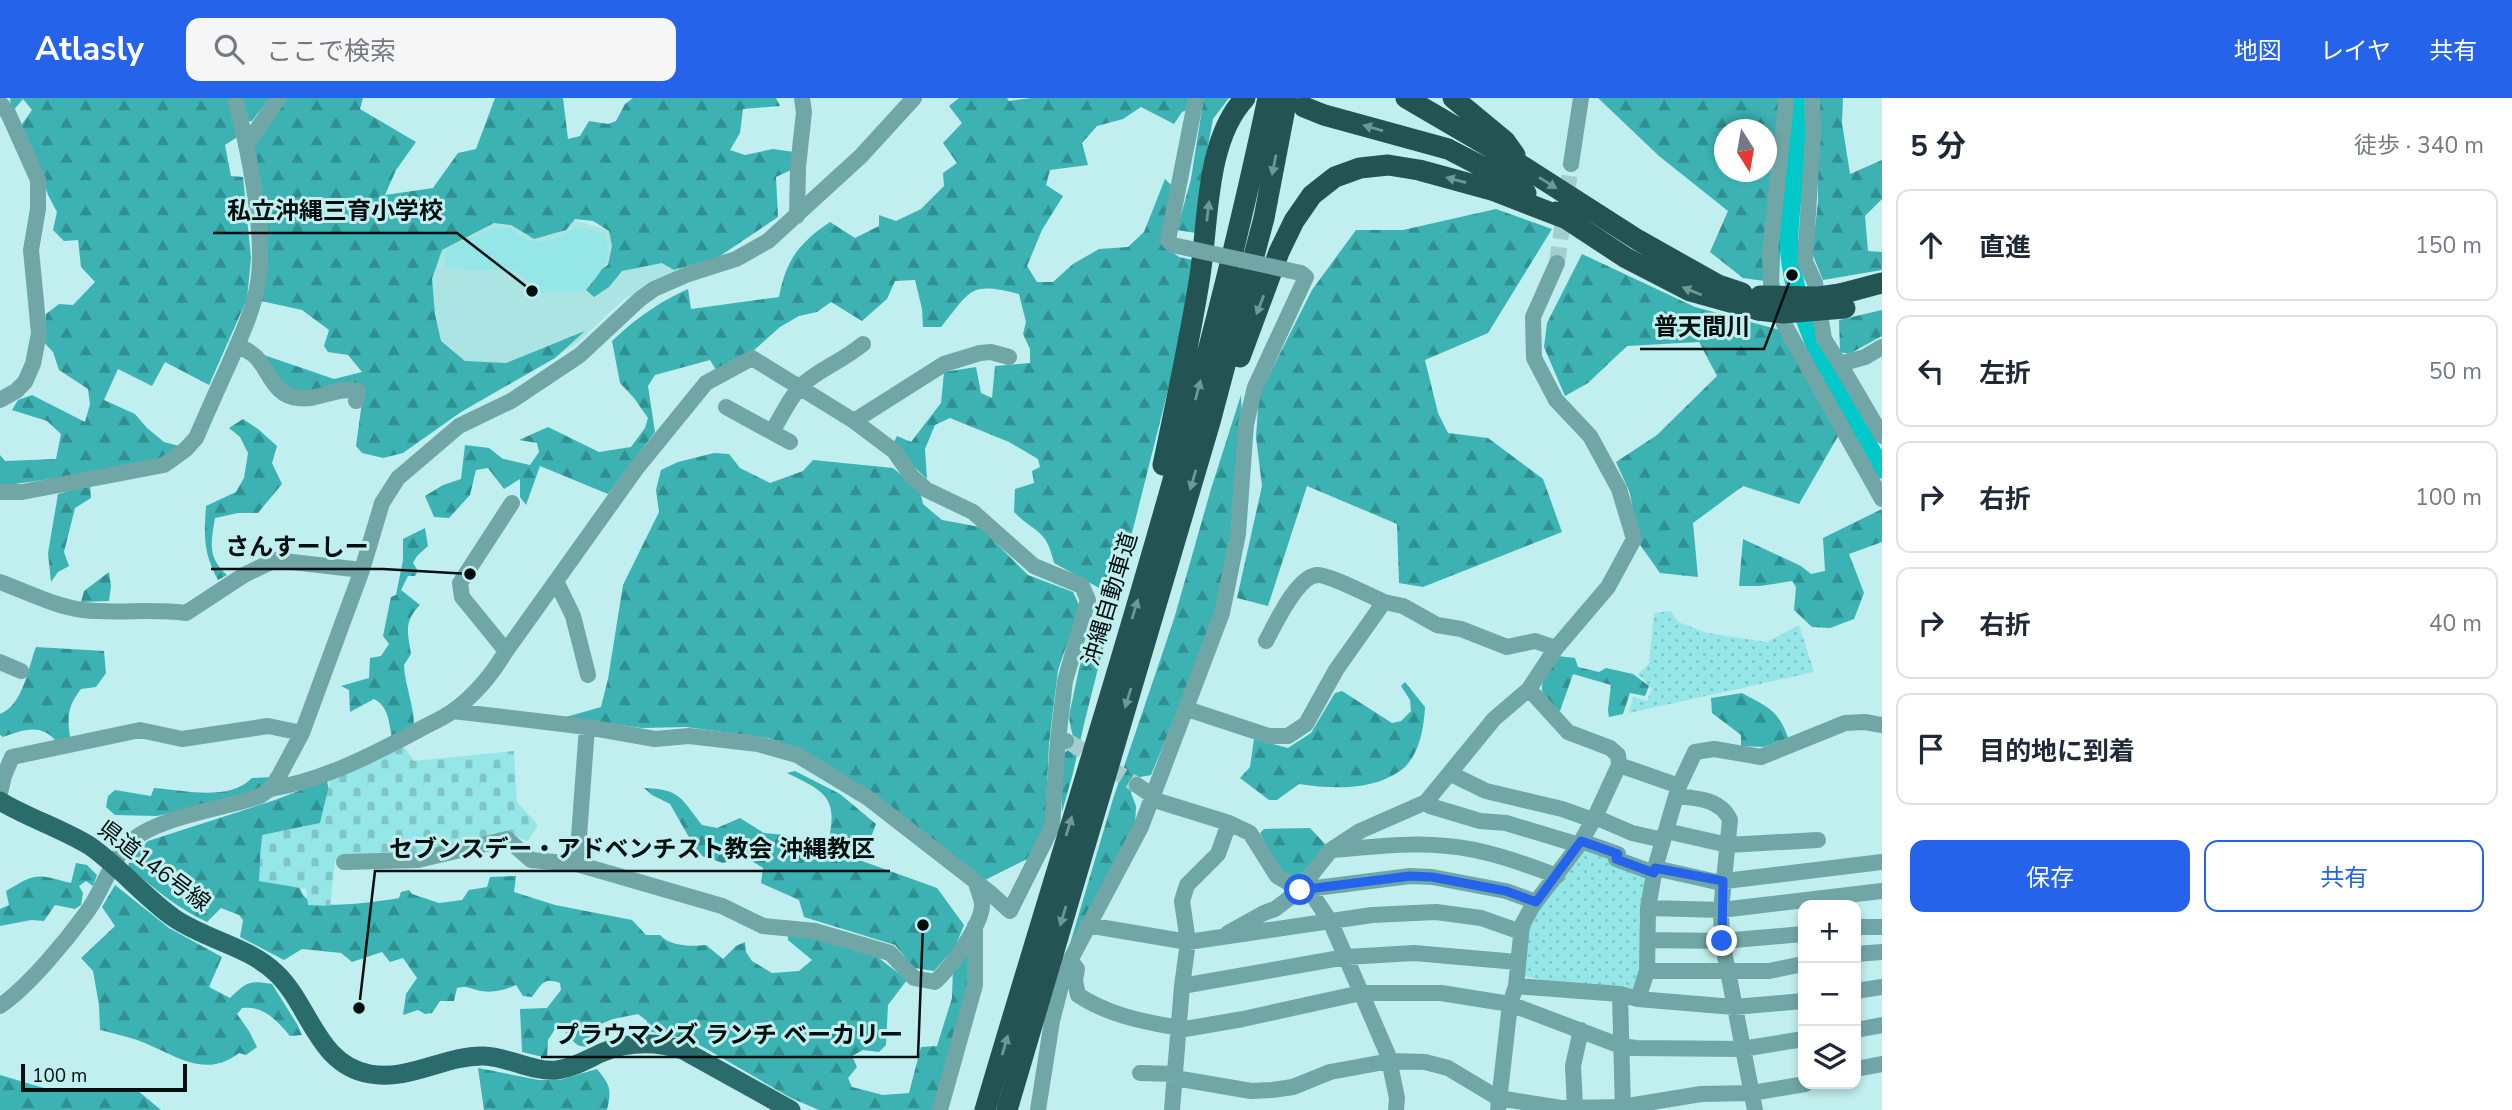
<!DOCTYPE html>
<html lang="ja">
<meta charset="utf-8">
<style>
:root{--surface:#fff;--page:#f6f6f7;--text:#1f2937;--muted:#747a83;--line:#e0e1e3;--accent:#2563eb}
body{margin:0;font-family:"Nunito Sans","Noto Sans JP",sans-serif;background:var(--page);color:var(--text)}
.controls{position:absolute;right:21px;bottom:21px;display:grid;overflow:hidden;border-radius:14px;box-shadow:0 4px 10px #0003}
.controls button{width:63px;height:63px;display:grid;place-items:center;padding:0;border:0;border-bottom:2px solid var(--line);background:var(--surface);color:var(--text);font:35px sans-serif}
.compass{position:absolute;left:1714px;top:21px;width:63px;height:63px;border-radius:50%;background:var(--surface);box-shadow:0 4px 10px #0003;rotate:169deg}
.scale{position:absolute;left:21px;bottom:18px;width:166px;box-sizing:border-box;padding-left:7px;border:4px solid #010f0f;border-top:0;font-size:19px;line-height:24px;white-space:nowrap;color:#010f0f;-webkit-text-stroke:5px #c1eeee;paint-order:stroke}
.stop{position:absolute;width:21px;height:21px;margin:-16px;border:5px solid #2563eb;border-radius:50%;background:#fff}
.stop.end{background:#2563eb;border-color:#fff;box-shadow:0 2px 7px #0008}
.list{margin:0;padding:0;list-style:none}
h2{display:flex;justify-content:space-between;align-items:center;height:91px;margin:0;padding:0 28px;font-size:30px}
h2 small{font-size:23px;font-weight:400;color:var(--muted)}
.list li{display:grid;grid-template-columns:46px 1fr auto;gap:21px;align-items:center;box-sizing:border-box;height:112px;margin:0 14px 14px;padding:0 14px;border:2px solid var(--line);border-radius:14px}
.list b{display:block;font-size:26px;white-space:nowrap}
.list em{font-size:23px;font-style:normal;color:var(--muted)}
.actions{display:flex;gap:14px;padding:21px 28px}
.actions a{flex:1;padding:16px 0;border:2px solid var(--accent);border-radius:14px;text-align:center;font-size:24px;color:var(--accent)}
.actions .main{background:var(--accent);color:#fff}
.icon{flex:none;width:38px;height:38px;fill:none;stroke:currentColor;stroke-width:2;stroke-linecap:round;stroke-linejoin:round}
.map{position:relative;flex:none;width:1882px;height:1012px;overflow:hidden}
header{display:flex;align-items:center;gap:42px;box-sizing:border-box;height:98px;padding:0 35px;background:var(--accent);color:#fff}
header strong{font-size:33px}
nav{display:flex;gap:38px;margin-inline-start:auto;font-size:24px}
.search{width:490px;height:63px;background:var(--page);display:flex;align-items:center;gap:18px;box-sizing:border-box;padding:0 24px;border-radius:14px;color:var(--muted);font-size:26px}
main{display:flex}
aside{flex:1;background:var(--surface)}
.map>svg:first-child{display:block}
.built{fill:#ace4e3}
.grass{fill:url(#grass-dots)}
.forest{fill:url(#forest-firs);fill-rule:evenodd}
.cemetery{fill:url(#cemetery-stones)}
.pitch{fill:#95e7e7}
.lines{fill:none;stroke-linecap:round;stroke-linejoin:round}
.river{stroke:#01c8c9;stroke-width:19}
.minor-tunnel{stroke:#a4cdcd;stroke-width:16;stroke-dasharray:16 8;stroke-linecap:butt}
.minor{stroke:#70a7a6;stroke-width:16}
.major{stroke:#2a6b6b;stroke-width:19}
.highway{stroke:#245353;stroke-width:21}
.minor-bridge{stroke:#70a7a6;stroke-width:16}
.highway-bridge{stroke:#245353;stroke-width:21}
.oneway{fill:#6b9999}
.route{stroke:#2563eb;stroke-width:9}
.labels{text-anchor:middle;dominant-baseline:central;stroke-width:6;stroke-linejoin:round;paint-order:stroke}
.street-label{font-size:23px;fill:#010f0f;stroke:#c1eeee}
.leader{fill:none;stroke:#010f0f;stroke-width:2.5}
.callout-dot{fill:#010f0f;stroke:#c1eeee;stroke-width:2.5}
.callout-label{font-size:24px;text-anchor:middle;font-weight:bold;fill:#010f0f;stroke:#c1eeee;stroke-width:6;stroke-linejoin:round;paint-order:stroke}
</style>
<header>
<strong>Atlasly</strong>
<div class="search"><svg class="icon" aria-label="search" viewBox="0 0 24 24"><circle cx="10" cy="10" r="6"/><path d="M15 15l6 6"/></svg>ここで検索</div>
<nav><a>地図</a><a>レイヤ</a><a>共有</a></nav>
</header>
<main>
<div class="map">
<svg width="1882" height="1012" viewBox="0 0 1882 1012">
<defs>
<pattern id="grass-dots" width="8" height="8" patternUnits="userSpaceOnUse" patternTransform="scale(1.75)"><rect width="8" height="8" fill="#95e7e7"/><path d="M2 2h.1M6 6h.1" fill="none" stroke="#7fc5c5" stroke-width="1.8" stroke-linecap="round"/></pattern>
<pattern id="forest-firs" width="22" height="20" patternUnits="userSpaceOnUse" patternTransform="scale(1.75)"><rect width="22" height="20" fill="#3cb2b3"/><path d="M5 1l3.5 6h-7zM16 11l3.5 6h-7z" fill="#308f90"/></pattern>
<pattern id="cemetery-stones" width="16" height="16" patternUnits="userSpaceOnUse" patternTransform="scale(1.75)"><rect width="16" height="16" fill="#95e7e7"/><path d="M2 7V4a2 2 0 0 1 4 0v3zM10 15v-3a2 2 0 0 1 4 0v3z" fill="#7fc5c5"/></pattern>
</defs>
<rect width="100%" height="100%" fill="#c1eeee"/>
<path class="built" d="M573,122L608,132L677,173L655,183L624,201L575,247L519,280L456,272L430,247L427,185L439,152L494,125Z"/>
<path class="grass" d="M1671,513L1678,524L1707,535L1767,544L1799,527L1814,574L1629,615L1633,599L1647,603L1652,591L1638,576L1649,566L1654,515Z
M1583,750L1648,777L1639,822L1644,863L1637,893L1553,885L1520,877L1525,829Z"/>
<path class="forest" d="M10,0H230L239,38L225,47L231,78L243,79L251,160L247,201L209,287L165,264L152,288L118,271L104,302L135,316L147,330L164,344L179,348L162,362L58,380L0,388V357L5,363L56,361L61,336L47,323L12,312L18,302L32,297L85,324L90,306L88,291L59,272L53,254L43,243L46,216L59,206L73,207L95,184L81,169L78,142L64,143L53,132L57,114L48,97L41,75L20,29L32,12L23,1L12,14Z
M239,0H270L252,23L245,24Z
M284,0H363L360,11L416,44L396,72L385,97L433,90L458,55L476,51L495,0H563L568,41L580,38L589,23L608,26L616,23L625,6L633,0H776L780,8L743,11L740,35L730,52L745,57L773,51L794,54L791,72L776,79L778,119L717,160L674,172L662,165L622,173L609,189L594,199L584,190L594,176L608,167L612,148L609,133L593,123L575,121L566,132L534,141L511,127L494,125L442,152L432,181L435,216L441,243L465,263L506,265L585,233L555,260L461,314L403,355L383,360L362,355L356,348L364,289L305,297L286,290L261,256L334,281L362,274L348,257L328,254L324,248L329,232L302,212L261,203L267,164V132L250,48Z
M959,0H1007L1009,3L1032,0H1229L1213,21L1203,75L1196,135L1177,132L1191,81L1203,5L1182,14L1174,26L1141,9L1123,21L1097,28L1082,45L1088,67L1050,72L1046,87L1063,98L1042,132L1027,168L1037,184H1053L1073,166L1099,151L1128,149L1144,134L1165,81L1173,89L1163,147L1179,159L1193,162L1174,268L1085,622L1073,675L1062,714V658C1083,638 1066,634 1070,613C1074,596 1077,577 1082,559C1088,536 1098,515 1101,491L1054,465C1046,430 1036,436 1014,414L1015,391L1034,385L1032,373L1040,369L1038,361L1009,344L950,320L935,327L925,351L927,381L912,367L894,344L897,338L911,344L941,305L944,274L976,269L981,295L992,300L995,268L1030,265V251L1023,236L1026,224L1019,196C969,183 971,192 941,229H923L922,211L915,182L895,183L887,201L862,223L831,204L817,214L799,218L780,229L752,254L716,272L710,262L655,277L648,288L655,334L608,396L540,368L526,407L520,399V381L504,391L488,370L476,372L470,397L449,420L434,419L425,398L443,387L461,381L465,347L489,350L503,361L530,367L539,354L537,345L519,342L548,329L599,354L631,349L645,330L648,320L634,300L620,285L612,243C638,219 656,206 688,191L691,211L779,199C786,162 799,145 830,124L855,140L879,128V117L896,123L921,111L944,88L943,75L957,65L943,45L962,25L949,8Z
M1598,0H1778L1782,104L1779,185L1743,180L1710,154L1728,113L1659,58ZM1724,32H1766V74H1724Z
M1818,0H1843L1842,25L1850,76L1882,62V101L1865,118L1868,153L1882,154V172L1823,182L1812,155L1818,104Z
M1496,111L1552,131L1488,235L1425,262L1438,315L1448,335L1488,340L1543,381L1562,434L1423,489L1399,485L1397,426L1307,388L1268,508L1237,500L1262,388L1256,339L1259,297L1312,192L1356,132H1403Z
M1582,156L1695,209L1798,237L1845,326L1799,406L1743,388L1693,425L1698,479L1660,475L1638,444L1630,395L1616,364L1657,337L1717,278L1699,244L1627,248L1588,285L1565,298L1544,249L1547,225Z
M1882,212V238L1849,256L1840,254L1839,222Z
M1241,297L1242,327L1233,436L1218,515L1151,677L1135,680L1131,695L1136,708L1135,727L1067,856L1113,701L1174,521L1211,391Z
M243,321L258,331L277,348L272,365L282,386L258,415H238L215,420C211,445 207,459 227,477L218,482C203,454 204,438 206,408L236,394L244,380L248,355L240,339L229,330Z
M714,355L729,356L740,370L770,385L803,373L813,362L893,370L920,393L923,406L942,422L980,429L1028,477L1073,494L1080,509L1058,572L1049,646L1045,728L1027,761L985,782L807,654L768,640L686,629L642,630L566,619L601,609L608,581L623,487L659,414L656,392L661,372L678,364Z
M90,387L91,400L75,410L64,454L69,468L58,474L51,484L48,455L58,396Z
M1882,411V444L1849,456L1864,495L1854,521L1830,530L1812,529L1794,512L1796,489L1792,483L1760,488H1739L1743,441L1801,468L1811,476L1825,473L1823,440Z
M425,430L428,448L417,458L413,465L418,473L415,478H408L401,492L420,507C403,524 408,535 411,556L404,567C405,588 414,607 414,628L392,640C389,625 389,609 374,601L350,614L349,592L341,588L369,580L370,560L381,558L389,546L383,538L391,499L396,497L403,462V441Z
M109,474L111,488L109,503L81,504L84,493Z
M36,549L104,553L106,575L96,589L81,591C68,608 67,617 70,639L56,643C40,625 24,632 3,639L0,637V616C23,607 28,570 36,549Z
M1558,558L1575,560L1578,569L1599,574L1606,570L1633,576L1649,588L1645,598L1630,595L1623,616L1609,619L1608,612L1611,587L1573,576L1560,613C1530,594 1543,581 1558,558Z
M1405,584L1425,609C1424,630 1419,660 1400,673C1371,693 1332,691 1299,686L1277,702H1269L1240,680L1250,669L1254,641L1288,650L1311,635L1335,595L1342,593L1392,625L1401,623L1411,613L1410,602L1401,588Z
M1742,595C1767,609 1778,611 1788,640L1764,649L1741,648V637L1712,615L1711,600Z
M795,673L840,696L876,726L862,763L937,790L964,827L955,849L934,873L914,870L895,847L804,819L799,802L761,785L763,770L744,758L723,765L699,757L670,706L652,697L644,690C680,691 681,700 702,727L717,730L740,720L764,735L786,737L811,751L827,749C839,700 828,695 787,675Z
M271,679L257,693L201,708L157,718L115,717L106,709L108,698L115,692L151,698L154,690C185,692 228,704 252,680Z
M327,682L333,718L313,733L304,728L261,748L260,764L268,781L299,788C302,796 304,800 312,804C326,811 382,803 399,800L401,794L409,792L412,796L439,805L462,802L469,792L487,789L490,779L516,778L514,794L555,807L632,822L646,837H660C669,848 692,849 706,847L723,861L736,848L745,844L746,854L752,863L772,875L799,873L812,862L788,842V836L814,837L875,857L907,882L888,907L886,947L879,954L863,952L852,958L857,969L848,980L852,989L883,997L909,995L921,949L937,948L952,900L953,868L971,853V887L934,1012H819L791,1000L691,942L648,933L647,923L638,916L613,921L591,930V947C572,954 572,934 557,928L548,942L547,960L522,954L520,911L547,910L561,892L560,885C543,879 542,886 532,899L523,898L516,887C505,892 493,895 481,893C472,891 466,887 457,890L454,903H440L432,915L425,916L418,912L403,917L406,896L417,880L403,860L390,864L382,854L352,864L341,855L302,851L284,862L240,839L243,822L239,817L221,810L207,824C178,811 153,789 128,769L130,761L148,743L275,702Z
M1310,730L1326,747L1299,779H1289L1277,768L1260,735L1264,731Z
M76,765L87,767L97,777L93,788L86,783L79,788L83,795L81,807L75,811L55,807L44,823L31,822L0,828V811L9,807L6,793C37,774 37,776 71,785Z
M115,787L169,830L222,859L209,889L230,900C247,884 248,882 272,886L297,926L302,937L290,938C277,923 264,907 242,910L237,916L249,933L257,949L246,957L239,955C203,983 172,954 137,942C125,938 112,935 100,932L99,907L93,873L81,860L115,828L102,809Z
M478,970L539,982H559L597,971C610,987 612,991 607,1012H484Z
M0,977L54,993H138L161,1012H0Z"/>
<path class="cemetery" d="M402,646L414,663L514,653L517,704L538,727L528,743L509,736L411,758L335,763L330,808L308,807L306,791L259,783L262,737L320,725L331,679Z"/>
<path class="pitch" d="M575,128L604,135C615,160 600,175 585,193L538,195L516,172L445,171L446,151L496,129L512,130C527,151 559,145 575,128Z"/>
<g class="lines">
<path class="river" d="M1796,0C1797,28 1796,57 1793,86C1792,103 1789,122 1789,139C1789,216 1843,306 1882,371"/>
<path class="minor-tunnel" d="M1557,165L1571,66
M1069,644L1137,687"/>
<path class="minor" d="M1785,0L1786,5L1770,154L1771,185L1784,226L1882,401
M1812,0L1813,37L1805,163L1815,185L1824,241L1840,266
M246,47L279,0
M1571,66L1581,0
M797,118L798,69L804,14L802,0
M1173,147L1168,142L1196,0
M1557,165L1533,219L1534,260L1556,302L1590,338L1619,391L1634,441L1608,489L1556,550L1529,591L1568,634L1610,650L1618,657L1619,667L1679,688L1695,654L1714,651L1761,659L1845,625L1865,624L1882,627
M237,247C243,250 251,254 256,259C270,274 274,298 298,300C319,303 337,288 358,293L356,303
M1882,249L1865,259L1840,266L1882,338
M0,302L16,293L25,284L33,266L39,235L31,152L38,111V82L8,15L2,7
M726,309L790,344
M854,323L944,266L980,255L991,254L1009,259
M772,334C781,319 790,299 802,287C820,271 844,262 863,246
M0,394H22L164,367L185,352L196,340C207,315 218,290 229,266C240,240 253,214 258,185C266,136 248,49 235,0
M556,483L573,518L588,577
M0,484C27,494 54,508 83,512C117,516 152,510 186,515L244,477L275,462L362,472
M1266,543C1275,527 1297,477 1318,477C1330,477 1370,498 1384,504
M506,553L462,499L460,485L512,405
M0,564L21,573
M1187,611L1269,638H1288L1306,626L1336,572L1384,504L1403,508L1437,527L1461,531L1507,549L1535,543L1556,550
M453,613L587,629L655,641L689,638L758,646L797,657L868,700L989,794L1010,813L1052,729L1058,642L1066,643
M1451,676L1486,693L1562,711L1593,722
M1137,687L1161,704L1229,725L1250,735L1277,778L1300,792L1410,778L1432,779L1506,793L1536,804
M270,691C321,683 370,658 415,634C427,627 442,621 453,613C475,597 493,575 506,553L636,371L706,285L752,260L854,323L894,353L912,379L927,392L973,414L1034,468L1082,488L1088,502L1065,583L1058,642
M0,695L4,678L12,659L140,632L182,641L268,628L302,635
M1676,698C1696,700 1721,701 1730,722L1721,812L1722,843L1755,1012
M1426,704L1430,708L1480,723L1506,725L1579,747
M1595,719L1632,735L1663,742
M1666,733L1728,747L1818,742
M1581,743L1618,756L1616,761L1654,775
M1334,752C1371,749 1410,744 1447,748C1485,751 1522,765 1557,778
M344,764L418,762L507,741L531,762L577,766L722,808L763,828L815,833L890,855L914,880L935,884C949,871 982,827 982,807C982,801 978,792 976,785
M577,766L587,629
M1655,770L1717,784L1882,764
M1648,810L1721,812L1882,793
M1087,827L1188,844L1372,817L1436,814L1481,820L1521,834
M1856,829H1882
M1228,835L1264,815L1275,811L1300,792
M1648,842L1722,843L1803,836
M1856,856L1882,854
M1070,862L1077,871L1075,883L1078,897C1107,916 1139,923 1174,929L1179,932L1243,921L1361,895H1441L1510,906L1621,948L1636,950L1742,951L1803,941
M1647,873H1769L1803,866
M1182,888L1346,859L1414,855L1517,864
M1516,888L1620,896L1638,901L1647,873L1648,810L1655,770L1679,688
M1856,893L1882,889
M1620,896L1623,1012
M1638,901L1734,909L1803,903
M0,908C29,888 66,843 87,814C103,792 110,764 129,745C156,719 223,711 260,698L270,691L279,678L302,635L362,472L382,405L398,380L459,328L511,303L580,257L640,201L654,191L686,177L736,161L768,143L861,58L914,0
M1856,932L1882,927
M1856,971L1882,966
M1140,975L1176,976
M1175,980L1251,993L1272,992L1293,989L1330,974L1390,963L1425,964L1448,970L1498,1000L1561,1010L1622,1009L1701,996L1752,995L1805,986
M1575,1010L1573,968L1581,932
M940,1012L975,887V828
M1038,1012L1052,923L1065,872L1141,729L1222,515L1238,436L1246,326L1255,289L1306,179L1301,175
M1172,1012L1182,888L1188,844L1182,803L1187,787L1218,756L1229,725
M1396,1012L1397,1000L1388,957L1331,825L1308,790V781L1331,752L1360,733L1426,704L1494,621L1529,591
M1498,1012L1510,906L1516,888L1522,827L1532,809L1579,747L1595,719L1619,667"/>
<path class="major" d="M0,703C28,720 63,731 90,748C120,769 144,799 174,820C206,842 248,848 276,875C310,907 317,967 370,976C410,983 445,957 484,958C509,959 532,974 557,972C573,970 586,962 601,955C629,943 655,943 683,952L791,1012"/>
<path class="highway" d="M1406,0L1524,69L1638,142L1718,187L1742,195
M1453,0L1505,43L1515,57
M1304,9L1324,17L1448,51L1502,79L1526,95
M1556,114L1626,160L1690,193L1758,212
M1840,196L1882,185
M1240,259L1279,154L1294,123L1312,97L1335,79L1360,70L1388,67L1419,72L1492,92L1567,121
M1163,367C1176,306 1189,245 1199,184C1209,127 1204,44 1245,0
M985,1012C1084,676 1196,343 1268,0
M1007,1012L1210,324L1264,120L1287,0"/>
<path class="minor-bridge" d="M1173,147L1301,175"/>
<path class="highway-bridge" d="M1760,198L1819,199L1840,196
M1758,212L1783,215L1845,210"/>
</g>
<defs><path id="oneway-solid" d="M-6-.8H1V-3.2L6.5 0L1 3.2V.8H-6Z" transform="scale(1.75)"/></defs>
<g class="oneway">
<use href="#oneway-solid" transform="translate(1373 30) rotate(-164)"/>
<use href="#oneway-solid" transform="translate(1274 67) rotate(101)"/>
<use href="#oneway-solid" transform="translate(1456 82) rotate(-165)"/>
<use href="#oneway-solid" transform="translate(1548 85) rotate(32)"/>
<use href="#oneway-solid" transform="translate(1208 113) rotate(-83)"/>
<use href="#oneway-solid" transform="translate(1692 193) rotate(-158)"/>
<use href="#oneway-solid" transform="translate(1260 207) rotate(111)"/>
<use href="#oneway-solid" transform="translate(1198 292) rotate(-75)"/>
<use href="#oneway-solid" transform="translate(1193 382) rotate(106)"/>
<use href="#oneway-solid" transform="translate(1135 511) rotate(-73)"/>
<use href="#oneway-solid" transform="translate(1128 600) rotate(107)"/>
<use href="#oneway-solid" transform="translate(1069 728) rotate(-73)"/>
<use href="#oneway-solid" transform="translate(1063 818) rotate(107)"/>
<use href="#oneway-solid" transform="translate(1005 947) rotate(-74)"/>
</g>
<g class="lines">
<path class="route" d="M1300,792L1410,778L1432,779L1506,793L1536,804L1581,743L1618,756L1616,761L1654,775L1655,770L1723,783L1722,843"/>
</g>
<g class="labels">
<g class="street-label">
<text transform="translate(1110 501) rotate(-73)">沖縄自動車道</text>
<text transform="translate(154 768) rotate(37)">県道146号線</text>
</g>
</g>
<path class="leader" d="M532 193L457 135H213M1792 177L1764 251H1640M470 476L383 471H211M359 910L375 773H890M923 827L918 959H541"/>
<g class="callout-dot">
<circle cx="532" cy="193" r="7"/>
<circle cx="1792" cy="177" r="7"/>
<circle cx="470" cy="476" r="7"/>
<circle cx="359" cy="910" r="7"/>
<circle cx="923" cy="827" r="7"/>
</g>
<g class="callout-label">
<text x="335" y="121">私立沖縄三育小学校</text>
<text x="1702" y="237">普天間川</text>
<text x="297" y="457">さんすーしー</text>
<text x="632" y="759">セブンスデー・アドベンチスト教会 沖縄教区</text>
<text x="729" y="945">プラウマンズ ランチ ベーカリー</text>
</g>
</svg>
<div class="controls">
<button>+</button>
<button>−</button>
<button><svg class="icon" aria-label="layers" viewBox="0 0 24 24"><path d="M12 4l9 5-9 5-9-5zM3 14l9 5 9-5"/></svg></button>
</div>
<svg class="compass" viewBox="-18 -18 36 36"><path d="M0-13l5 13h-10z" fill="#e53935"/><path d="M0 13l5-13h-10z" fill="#747a83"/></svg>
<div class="scale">100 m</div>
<div class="stop" style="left:1300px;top:792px"></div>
<div class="stop end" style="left:1722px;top:843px"></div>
</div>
<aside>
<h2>5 分<small>徒歩 · 340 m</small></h2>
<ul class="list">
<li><svg class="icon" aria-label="ahead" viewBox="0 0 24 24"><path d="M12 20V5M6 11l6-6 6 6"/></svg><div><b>直進</b></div><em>150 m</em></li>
<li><svg class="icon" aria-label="left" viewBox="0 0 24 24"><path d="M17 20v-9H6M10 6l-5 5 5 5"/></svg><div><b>左折</b></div><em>50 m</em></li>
<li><svg class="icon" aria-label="right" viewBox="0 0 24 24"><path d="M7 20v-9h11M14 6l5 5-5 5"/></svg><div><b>右折</b></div><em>100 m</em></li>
<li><svg class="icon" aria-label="right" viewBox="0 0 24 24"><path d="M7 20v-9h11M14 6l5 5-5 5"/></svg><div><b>右折</b></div><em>40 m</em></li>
<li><svg class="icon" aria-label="arrive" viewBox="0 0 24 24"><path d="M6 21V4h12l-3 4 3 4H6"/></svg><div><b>目的地に到着</b></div></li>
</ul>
<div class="actions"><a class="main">保存</a><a>共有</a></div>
</aside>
</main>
